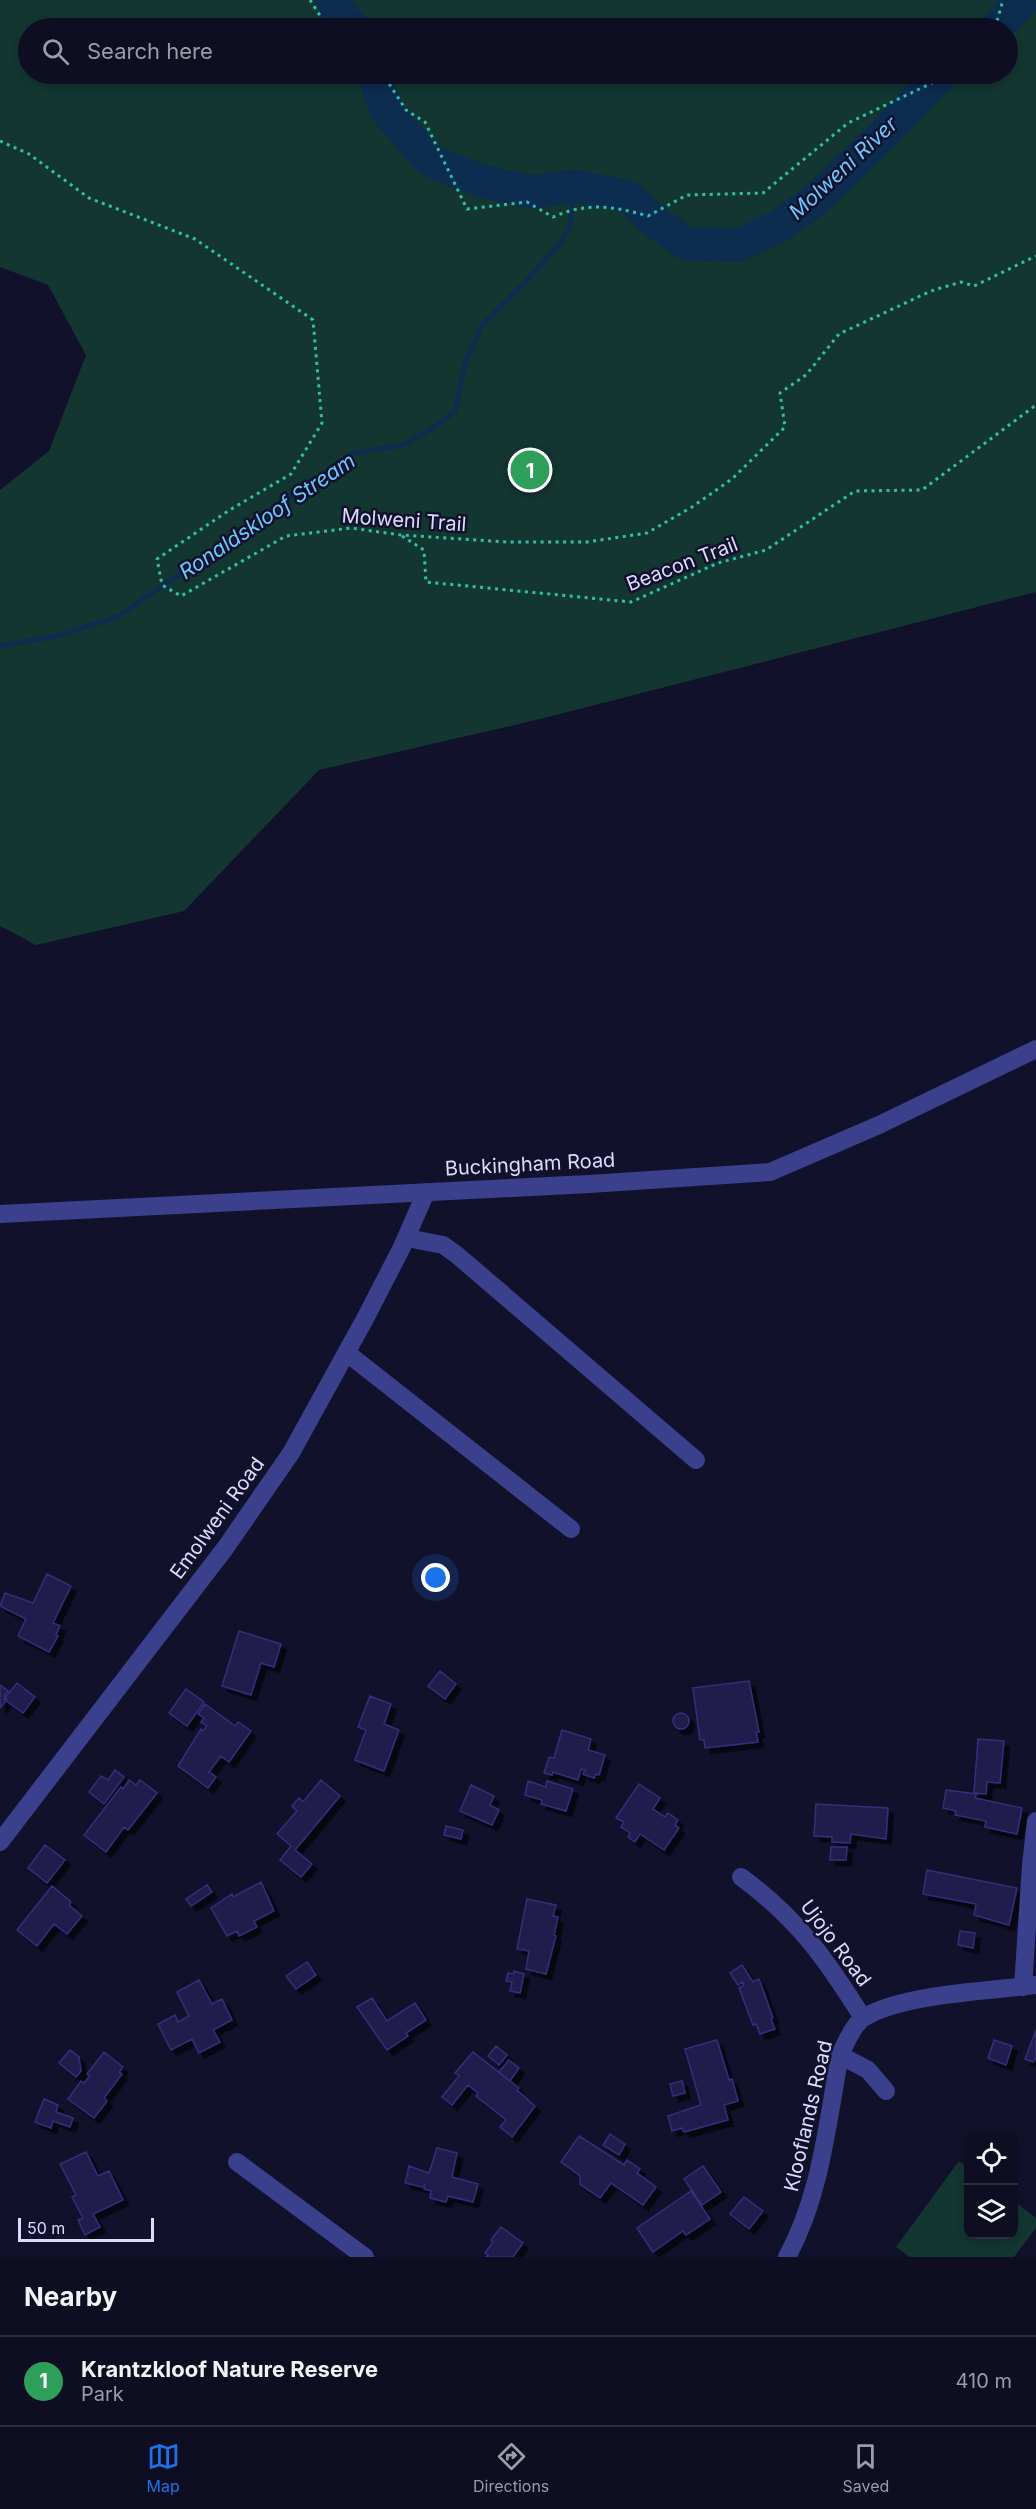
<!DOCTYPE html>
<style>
:root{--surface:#0e0d21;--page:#17162a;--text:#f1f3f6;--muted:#9b9ca5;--line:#2e2d3f;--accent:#1a73e8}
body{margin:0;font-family:Inter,sans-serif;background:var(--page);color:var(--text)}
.controls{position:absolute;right:18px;bottom:18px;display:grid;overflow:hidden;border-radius:12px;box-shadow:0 3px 9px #0003}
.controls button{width:54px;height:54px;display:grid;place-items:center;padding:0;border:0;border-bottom:2px solid var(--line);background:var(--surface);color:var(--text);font:30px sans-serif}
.scale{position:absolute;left:18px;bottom:15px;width:136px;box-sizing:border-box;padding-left:6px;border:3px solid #dcdcff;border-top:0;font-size:16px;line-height:21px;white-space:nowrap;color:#dcdcff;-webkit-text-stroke:4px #12112c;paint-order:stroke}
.you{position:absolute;left:436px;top:1578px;width:21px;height:21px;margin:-15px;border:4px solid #fff;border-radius:50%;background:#1a73e8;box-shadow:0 0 0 9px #1a73e833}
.badge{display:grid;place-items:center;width:39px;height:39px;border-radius:50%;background:var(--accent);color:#fff;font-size:20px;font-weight:700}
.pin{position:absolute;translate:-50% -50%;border:3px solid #fff;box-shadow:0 2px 6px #0006}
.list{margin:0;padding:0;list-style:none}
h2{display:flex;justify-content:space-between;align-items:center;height:78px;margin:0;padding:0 24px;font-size:26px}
h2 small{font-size:20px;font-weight:400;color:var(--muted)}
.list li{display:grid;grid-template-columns:39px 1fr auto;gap:18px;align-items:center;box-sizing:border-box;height:90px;padding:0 24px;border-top:2px solid var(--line)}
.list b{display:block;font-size:22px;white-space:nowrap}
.list p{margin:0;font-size:20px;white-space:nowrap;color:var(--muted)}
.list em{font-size:20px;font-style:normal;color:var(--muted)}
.icon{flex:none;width:33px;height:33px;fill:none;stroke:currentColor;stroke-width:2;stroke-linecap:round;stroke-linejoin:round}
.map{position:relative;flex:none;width:1036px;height:2257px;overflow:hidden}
.search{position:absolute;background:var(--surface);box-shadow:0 3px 9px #0003;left:18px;right:18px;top:18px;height:66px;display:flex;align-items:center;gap:15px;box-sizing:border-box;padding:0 21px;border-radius:33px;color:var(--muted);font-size:22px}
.sheet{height:168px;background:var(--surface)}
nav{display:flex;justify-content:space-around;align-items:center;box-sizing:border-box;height:84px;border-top:2px solid var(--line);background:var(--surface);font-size:16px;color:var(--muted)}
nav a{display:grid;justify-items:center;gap:3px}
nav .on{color:var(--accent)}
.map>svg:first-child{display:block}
.green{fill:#133631;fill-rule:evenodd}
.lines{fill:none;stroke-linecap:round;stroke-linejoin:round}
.stream{stroke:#0c2c50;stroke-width:5}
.river{stroke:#0c2c50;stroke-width:33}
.building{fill:#211c4d;stroke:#352e7a;stroke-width:1.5;filter:url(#shadow)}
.path{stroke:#2ec1a8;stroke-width:3;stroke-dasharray:3 4.5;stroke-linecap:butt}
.minor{stroke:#3b408c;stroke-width:18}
.labels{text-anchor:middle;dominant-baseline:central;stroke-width:5;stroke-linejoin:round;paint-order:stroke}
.street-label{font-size:20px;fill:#dcdcff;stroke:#12112c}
.water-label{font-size:21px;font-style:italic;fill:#6acaff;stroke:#12112c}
</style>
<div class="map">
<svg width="1036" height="2257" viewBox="0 0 1036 2257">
<defs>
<filter id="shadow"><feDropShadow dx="5.5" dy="5.5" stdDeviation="0" flood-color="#0009"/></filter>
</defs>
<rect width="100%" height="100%" fill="#12112c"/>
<path class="green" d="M0,0H1036V592L540,719L319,770L184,911L36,945L0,926V490L49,451L86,355L48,285L0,267ZM1008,28V74H28V28Z
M959,2161L968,2168V2234H1014V2201L1036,2218V2228L1014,2257H910L896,2247Z"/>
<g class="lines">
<path class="stream" d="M0,646L57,636L119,616L351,454L403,445L436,426L455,411L465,364L482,325L527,280L562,241L571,224L573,186"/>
<path class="river" d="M332,0L352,28
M995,28L1024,0
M373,74L387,111L429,160L481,181L534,192L573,186L630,197L648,216L687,244L739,245L779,226L814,201L888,130L941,74"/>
</g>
<path class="building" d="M47,1574L71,1586L53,1623L60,1626L56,1635L58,1636L49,1652L18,1636L26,1619L0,1606L5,1593L33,1603Z
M239,1631L281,1644L274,1667L261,1663L251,1695L222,1686Z
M440,1671L456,1684L445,1699L428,1686Z
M749,1681L759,1732H756L758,1742L705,1748L704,1740H700L693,1688Z
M17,1683L35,1697L23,1713L4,1699Z
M0,1685L8,1691L4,1696L7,1699L0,1708Z
M186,1689L204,1702L187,1726L169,1713Z
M370,1696L391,1704L384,1724L399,1730L384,1771L355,1760L366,1730L358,1727Z
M205,1704L235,1726L238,1722L251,1731L229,1762L221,1756L209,1772L216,1777L208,1788L178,1766L201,1729L203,1731L207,1726L201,1722L204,1718L198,1714Z
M673 1721a8 8 0 1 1 16 0a8 8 0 1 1-16 0Z
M562,1730L591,1739L588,1750L605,1755L599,1775L596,1774L594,1778L583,1774L585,1770L581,1769L578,1780L553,1772L552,1775L544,1773L549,1757L554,1758Z
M978,1739L1004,1741L1000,1783L987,1782L986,1794L974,1793Z
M115,1770L124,1777L104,1804L89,1792L101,1776L108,1780Z
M129,1780L136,1785L140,1780L157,1793L128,1830L124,1827L106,1852L84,1835L121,1787L123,1789Z
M321,1780L340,1796L295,1850L312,1864L301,1877L280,1860L291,1846L277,1834L297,1811L292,1806L299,1798L303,1802Z
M528,1781L546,1787L547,1781L573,1789L566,1811L541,1804L542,1800L525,1795Z
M639,1784L660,1798L653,1809L665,1817L668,1813L678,1820L675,1825L679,1828L664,1850L640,1834L635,1842L628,1837L630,1833L621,1827L624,1822L616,1818Z
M471,1785L494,1796L490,1805L499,1810L492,1825L460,1811Z
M946,1790L976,1794L975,1798L1022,1808L1017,1834L985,1827L986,1821L955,1815L956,1811L943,1808Z
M816,1804L888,1808L886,1839L851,1834L850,1843L832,1842V1837L814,1836Z
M446,1826L463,1830L461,1839L444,1835Z
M45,1845L65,1860L47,1883L28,1868Z
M831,1847H847L846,1860H830Z
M927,1870L1017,1888L1009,1925L974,1915L976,1904L923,1894Z
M261,1882L274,1911L254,1921L257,1927L239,1936L237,1931L227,1936L211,1908L232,1894L233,1897Z
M207,1885L212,1892L191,1906L186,1899Z
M52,1886L71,1902L69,1905L82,1916L67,1934L54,1924L37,1946L17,1930Z
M527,1899L556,1905L553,1916L558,1917L554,1935L556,1936L546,1974L526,1969L529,1951L517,1949Z
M960,1931L975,1933L973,1948L958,1945Z
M307,1962L316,1975L296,1989L286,1976Z
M742,1965L753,1982L759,1979L773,2018L771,2019L775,2029L760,2034L756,2024L753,2025L739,1988L744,1985L743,1982L738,1985L730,1973Z
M514,1971L524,1974L520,1993L510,1991L512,1982L506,1981L508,1973L513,1974Z
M199,1980L212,2004L222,1999L232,2020L213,2030L220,2042L199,2053L192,2039L171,2050L158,2024L175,2015L178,2022L189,2016L177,1992Z
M372,1998L387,2021L415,2003L426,2020L406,2033L408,2036L387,2050L357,2007Z
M1036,2030V2058L1033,2062L1025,2059Z
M717,2040L729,2080L732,2079L738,2101L724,2105L728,2120L684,2132L682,2128L672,2131L668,2116L701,2105L685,2049Z
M994,2040L1012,2046L1006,2065L988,2058Z
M496,2046L507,2055L499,2065L488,2056Z
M70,2050L79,2057L81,2071L76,2077L59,2063Z
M104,2052L123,2067L119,2072L122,2074L104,2098L107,2101L94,2118L68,2099L81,2081L84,2083L90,2076L87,2074Z
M473,2052L519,2088L517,2090L535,2106L512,2137L500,2127L506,2120L476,2096L478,2093L468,2085L452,2105L442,2097L459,2076L455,2073Z
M509,2060L519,2068L510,2081L499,2072Z
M682,2081L685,2093L673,2096L670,2084Z
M44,2099L58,2105L56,2112L73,2118L70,2127L53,2121L51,2128L35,2122Z
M610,2134L625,2144L619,2155L603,2145Z
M579,2136L624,2165L627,2160L640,2169L637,2173L656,2187L643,2205L611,2183L600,2198L580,2184V2176L561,2162Z
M437,2148L457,2153L452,2177L478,2184L473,2202L448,2196L446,2202L430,2198L431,2191L424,2189L425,2185L422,2187L405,2183L409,2166L429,2173Z
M86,2152L98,2176L109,2171L123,2200L93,2214L100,2227L85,2235L78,2220L83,2218L72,2197L76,2195L60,2164Z
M703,2166L721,2192L702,2205L684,2179Z
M691,2191L710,2219L686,2235L683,2231L653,2252L637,2228Z
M744,2197L763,2211L749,2229L730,2214Z
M501,2227L523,2243L513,2257H486L488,2255L485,2253L493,2242L491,2240Z"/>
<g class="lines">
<path class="path" d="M310,0L328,28
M995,28L1003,0
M378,74L388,82L406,110L425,122L467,209L527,202L553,217C587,202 613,206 648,216L687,195L763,193L848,123L932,83L946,74
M0,141L29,154L89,198L195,239L313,320L322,423L291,474L228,511L157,559L162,585L181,596L286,536L351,528L401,535L507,542H587L647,533L692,507L732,479L785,427L780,393L806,375L839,334L931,291L961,282L974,286L1036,256
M402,536L424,550L426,582L631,602L718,563L766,550L855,491L922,490L1036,405"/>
<path class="minor" d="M0,1214L589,1184L770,1172L879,1125L1036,1049
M407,1238L443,1245L457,1255L696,1460
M347,1353L571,1529
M0,1842L226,1547L291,1453L366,1317L402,1247L426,1192
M741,1877C798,1919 826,1959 863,2018
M1023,1987L1031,1865L1036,1821
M840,2055L868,2070L886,2091
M237,2162L365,2257
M787,2257C821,2195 827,2124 840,2055C846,2043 853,2024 865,2017C903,1994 990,1991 1036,1985"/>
</g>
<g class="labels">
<g class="street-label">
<text transform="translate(404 520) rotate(4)">Molweni Trail</text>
<text transform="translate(682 564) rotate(-21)">Beacon Trail</text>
<text transform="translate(530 1164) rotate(-3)">Buckingham Road</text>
<text transform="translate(217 1518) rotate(-54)">Emolweni Road</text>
<text transform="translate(836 1943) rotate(53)">Ujojo Road</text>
<text transform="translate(808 2116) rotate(-77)">Klooflands Road</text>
</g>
<g class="water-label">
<text transform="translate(843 168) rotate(-43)">Molweni River</text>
<text transform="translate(267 516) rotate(-34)">Ronaldskloof Stream</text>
</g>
</g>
</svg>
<div class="controls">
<button><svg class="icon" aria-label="locate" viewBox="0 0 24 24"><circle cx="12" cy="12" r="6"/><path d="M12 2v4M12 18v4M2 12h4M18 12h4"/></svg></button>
<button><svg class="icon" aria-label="layers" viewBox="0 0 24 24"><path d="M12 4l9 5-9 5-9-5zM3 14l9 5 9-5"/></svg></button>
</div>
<div class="scale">50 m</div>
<div class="you"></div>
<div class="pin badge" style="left:530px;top:470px;background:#2e9e5b">1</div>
<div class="search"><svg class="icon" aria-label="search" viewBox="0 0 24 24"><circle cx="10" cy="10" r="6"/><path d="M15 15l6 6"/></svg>Search here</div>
</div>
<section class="sheet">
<h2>Nearby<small></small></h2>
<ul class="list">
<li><span class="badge" style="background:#2e9e5b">1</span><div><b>Krantzkloof Nature Reserve</b><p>Park</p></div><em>410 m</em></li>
</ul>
</section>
<nav>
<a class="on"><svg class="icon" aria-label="map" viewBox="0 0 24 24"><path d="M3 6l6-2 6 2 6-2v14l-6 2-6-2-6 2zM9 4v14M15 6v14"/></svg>Map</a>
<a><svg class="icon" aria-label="directions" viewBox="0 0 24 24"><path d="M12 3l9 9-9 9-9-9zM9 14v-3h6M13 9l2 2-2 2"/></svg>Directions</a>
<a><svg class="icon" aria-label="saved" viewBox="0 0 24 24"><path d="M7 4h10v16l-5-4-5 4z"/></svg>Saved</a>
</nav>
